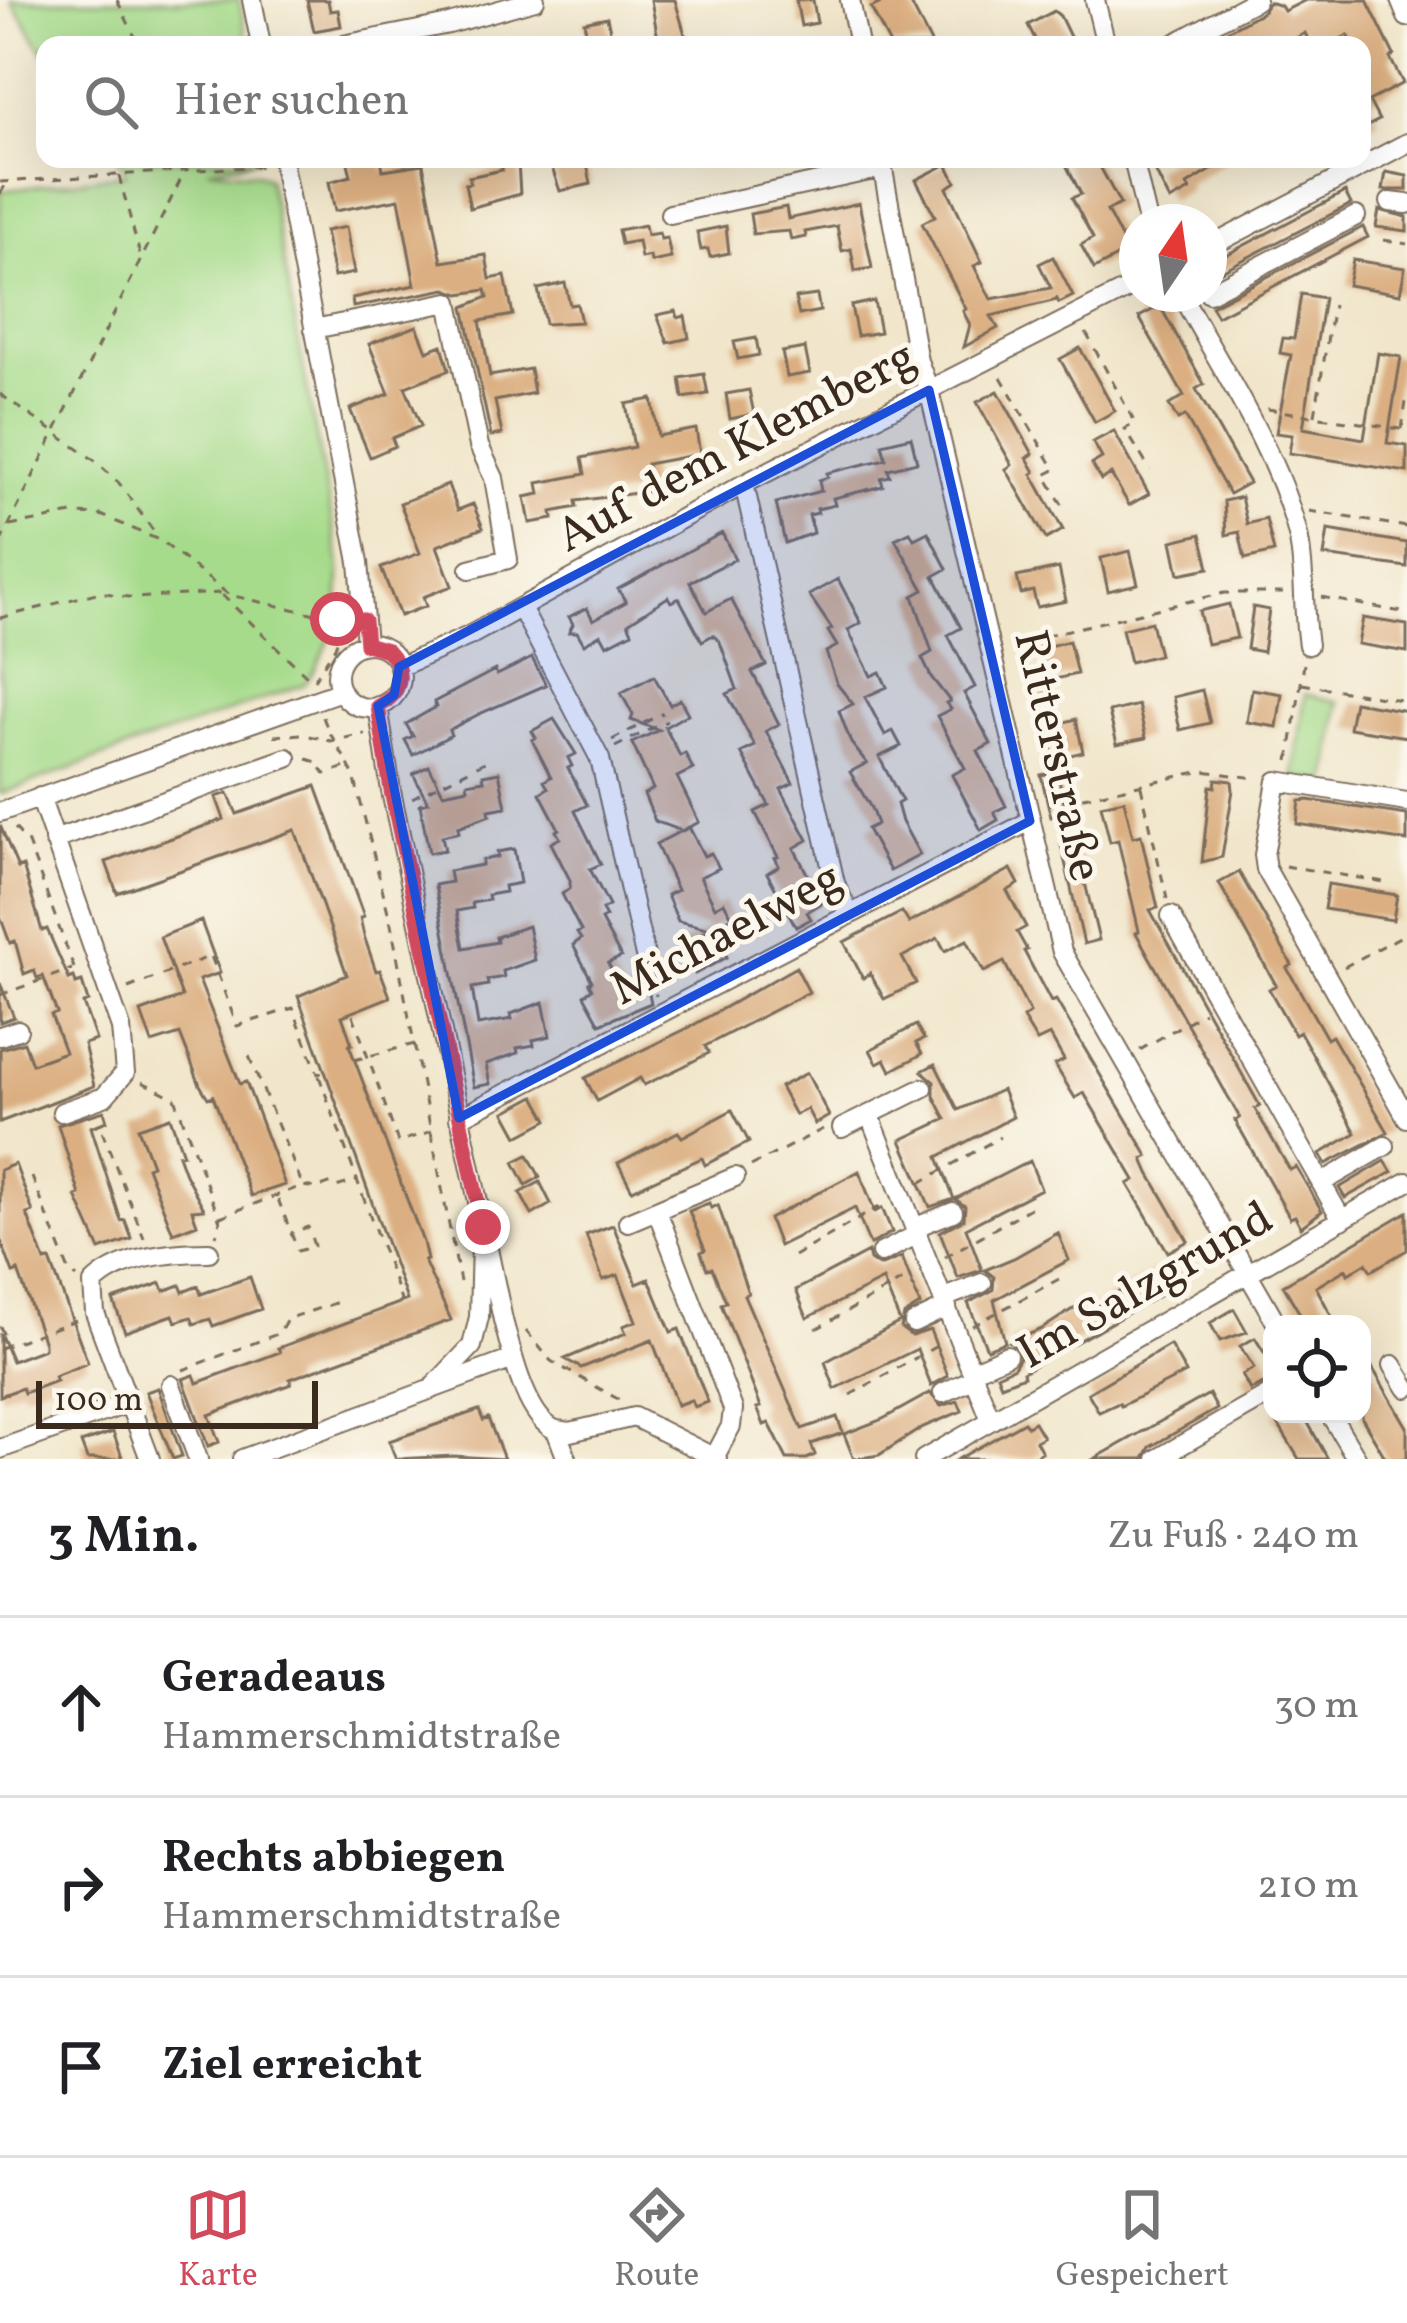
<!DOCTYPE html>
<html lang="de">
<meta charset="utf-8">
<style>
:root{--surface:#fff;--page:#f2f2f2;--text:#202124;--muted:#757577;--line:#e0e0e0;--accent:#d1495b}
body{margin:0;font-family:Vollkorn,serif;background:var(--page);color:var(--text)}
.controls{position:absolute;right:36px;bottom:36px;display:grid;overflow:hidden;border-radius:24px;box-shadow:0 12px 48px #0002}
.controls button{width:108px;height:108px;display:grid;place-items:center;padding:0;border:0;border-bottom:3px solid var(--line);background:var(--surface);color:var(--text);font:60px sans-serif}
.compass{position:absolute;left:1119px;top:204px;width:108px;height:108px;border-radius:50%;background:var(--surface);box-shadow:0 12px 48px #0002;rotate:13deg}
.scale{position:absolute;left:36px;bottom:30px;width:282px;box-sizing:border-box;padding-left:12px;border:6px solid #3b2a1e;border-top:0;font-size:33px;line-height:42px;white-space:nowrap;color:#3b2a1e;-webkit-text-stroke:9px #fbf7ec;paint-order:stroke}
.stop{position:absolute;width:36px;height:36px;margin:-27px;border:9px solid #d1495b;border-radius:50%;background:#fff}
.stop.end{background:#d1495b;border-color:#fff;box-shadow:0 3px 12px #0008}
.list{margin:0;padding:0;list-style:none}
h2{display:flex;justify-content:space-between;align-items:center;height:156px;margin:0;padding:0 48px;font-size:51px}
h2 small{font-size:39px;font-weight:400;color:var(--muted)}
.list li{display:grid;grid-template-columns:78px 1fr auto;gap:36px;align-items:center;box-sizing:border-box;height:180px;padding:0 48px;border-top:3px solid var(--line)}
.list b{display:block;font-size:45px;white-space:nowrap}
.list p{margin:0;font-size:39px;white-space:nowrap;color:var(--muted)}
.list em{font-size:39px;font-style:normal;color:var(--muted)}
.icon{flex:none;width:66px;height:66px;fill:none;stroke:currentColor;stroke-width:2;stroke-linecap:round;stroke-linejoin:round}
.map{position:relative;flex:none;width:1407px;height:1459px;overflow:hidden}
.search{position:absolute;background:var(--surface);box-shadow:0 12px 48px #0002;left:36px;right:36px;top:36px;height:132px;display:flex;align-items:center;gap:30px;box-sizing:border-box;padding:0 42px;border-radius:24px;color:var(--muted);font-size:45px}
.sheet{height:696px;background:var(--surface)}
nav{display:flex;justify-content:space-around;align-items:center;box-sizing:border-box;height:168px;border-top:3px solid var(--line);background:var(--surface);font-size:33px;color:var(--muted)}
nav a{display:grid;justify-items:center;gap:6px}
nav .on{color:var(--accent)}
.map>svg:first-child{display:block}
.green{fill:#a6db8b;stroke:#708254;stroke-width:3}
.building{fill:#dbaf81}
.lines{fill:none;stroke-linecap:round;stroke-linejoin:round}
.minor-casing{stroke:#7b6c5b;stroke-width:22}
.path{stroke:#7b6c5b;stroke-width:3;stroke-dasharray:9 9;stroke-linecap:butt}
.minor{stroke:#fff;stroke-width:18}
.route{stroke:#d1495b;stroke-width:15}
.marked{fill:#1d4ed8;fill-opacity:0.2;stroke:#1d4ed8;stroke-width:9;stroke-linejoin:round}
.labels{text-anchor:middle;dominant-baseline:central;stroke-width:10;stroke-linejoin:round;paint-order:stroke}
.street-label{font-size:48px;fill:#3b2a1e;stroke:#fbf7ec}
</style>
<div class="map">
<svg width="1407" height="1459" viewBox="0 0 1407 1459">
<rect width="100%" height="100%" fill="#fbf7ec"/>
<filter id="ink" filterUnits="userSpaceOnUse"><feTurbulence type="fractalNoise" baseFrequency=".00833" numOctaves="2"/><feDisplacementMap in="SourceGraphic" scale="24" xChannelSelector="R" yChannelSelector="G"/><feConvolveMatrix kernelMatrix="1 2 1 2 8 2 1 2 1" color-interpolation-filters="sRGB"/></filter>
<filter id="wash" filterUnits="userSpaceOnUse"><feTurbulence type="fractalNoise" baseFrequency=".004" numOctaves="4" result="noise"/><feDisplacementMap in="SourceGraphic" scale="48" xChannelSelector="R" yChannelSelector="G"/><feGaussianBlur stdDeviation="2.7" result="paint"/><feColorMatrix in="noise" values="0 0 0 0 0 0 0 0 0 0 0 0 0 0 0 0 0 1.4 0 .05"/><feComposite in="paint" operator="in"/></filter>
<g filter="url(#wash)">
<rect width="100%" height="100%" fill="#f1e6cb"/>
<path class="green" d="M11,0H239L248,45H45V55Z
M117,159H261L208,169L256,173L268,178L339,559C343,608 333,645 305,684L0,794V191L126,174Z
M1305,694L1339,702L1328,782L1294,776Z"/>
<g id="blocks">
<path class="building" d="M307,0H328L330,11L338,10L341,26L314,31Z
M651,0H675L686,38L659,44Z
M796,0H813L817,23L801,26Z
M887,0H909L932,45H890L871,8Z
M1306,0H1367L1394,55L1390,58L1403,83L1369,101L1379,120L1362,129V45H1354L1348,35L1329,45H1311L1305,33L1283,45H1201L1262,12L1269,2L1281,6L1284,11Z
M1054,11L1060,16L1074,45H1038L1028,25Z
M607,17L613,45H589L584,22Z
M347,159H381L383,170L423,164L442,262L486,255L490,279L505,276L513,315L480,321L490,376L530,369L534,393L495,401L502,434L491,436L464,307L488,297L486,290L460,294L446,289L353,307L352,298L415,285L399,199L335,211L329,182L351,176Z
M549,159H586L591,184L560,191Z
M1063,159H1096L1120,204L1107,211L1128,251L1094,269L1081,245L1093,238L1072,198L1081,194Z
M1173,159H1229L1187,185L1190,190L1170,201L1154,169Z
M518,162L520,194L470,208L465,184L470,183L469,177L502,170L501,165Z
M947,164L956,182L947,188L982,262L974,266L991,299L1051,288L1039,264L1053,257L1073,296L1059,303L1056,297L1057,300L991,316L998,328L964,347L970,325L963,311L966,309L922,223L935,216L916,180Z
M1386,172L1407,176V190H1383Z
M1345,192L1351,204L1210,277L1209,264Z
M859,203L872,268L855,271L851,249L842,251L837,226L805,232L806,237L791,240L789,231L753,234L750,214L786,207L788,219Z
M1379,210L1407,217V231L1376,227Z
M645,225L647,235L659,233L661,239L667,238L671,258L651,262L650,256L641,258L638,241L621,244L618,230Z
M726,226L729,253L710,257L708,249L701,250L697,232Z
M346,227L354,273L334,277L325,231Z
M1363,227L1368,237L1217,316L1211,306Z
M1353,260L1405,268L1400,294L1348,285Z
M565,283L570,305L577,304L581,322L545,324L538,289Z
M1301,294L1324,298L1303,428L1364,439L1378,353L1401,357L1387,443L1407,446V472L1289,453L1292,435L1276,433L1291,355L1280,353L1283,338L1294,339Z
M817,295L820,311L799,315L795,298Z
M874,301L880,332L857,336L851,306Z
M1160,306L1204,384L1196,389L1249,483L1229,494L1185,416L1178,420L1169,405L1184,396L1139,317Z
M676,311L678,318L685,316L689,338L668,343L657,315Z
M417,326L427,351L442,345L449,370L405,387L421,426L392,438L395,446L370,457L350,409L389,394L369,344Z
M756,338L759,355L738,359L734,342Z
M805,348L810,373L787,377L782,352Z
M1080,348L1115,411L1095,422L1060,359Z
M704,374L708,394L683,398L680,378Z
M749,390L754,414L730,419L726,394Z
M998,391L1033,454L1027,458L1035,472L1032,474L1063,530L1046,539L1006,469L1012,465L977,402Z
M652,399L658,436L696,429L700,454L647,464L652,491L576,501L577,507L552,512L553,519L530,523L525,497L540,494L538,483L585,474L582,458L634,447L626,404Z
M1114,431L1149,494L1129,505L1111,474L1101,480L1092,464L1102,458L1093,442Z
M911,437L917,462L888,469L890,476L881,478L883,486L833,498L835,505L817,509L818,513L809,515L813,533L785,543L776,503L821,491L819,480L828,477L827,473L886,459L882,444Z
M448,485L458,510L473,504L483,528L437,546L452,586L423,597L426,606L400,616L381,568L420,553L400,503Z
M1241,497L1247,524L1266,519L1274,552L1245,559L1239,532L1226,535L1224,501Z
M1328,530L1407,543V567L1324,556Z
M910,532L914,539L928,532L947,569L934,576L961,628L948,635L975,687L964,693L991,744L978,751L1006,806L994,812L998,820L981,830L952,775L965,768L937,716L951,709L946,703L950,701L931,677L922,658L932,652L913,596L924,590L895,539Z
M722,533L735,559L690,582L706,612L731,599L766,665L752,672L779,724L766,731L793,783L781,789L808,840L794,848L822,903L807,912L811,919L796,927L767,873L779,866L775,858L778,857L755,812L769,805L741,753L755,746L727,694L737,689L720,642L713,635L702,641L679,598L671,602L668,597L628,623L632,632L607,645L601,634L584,644L577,632H569L573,624L569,617L587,608L593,620L626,602L618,589Z
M1201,534L1209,568L1179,574L1172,541Z
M1130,551L1138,584L1108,591L1101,558Z
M1059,568L1066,601L1037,607L1033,591L1021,594L1017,577Z
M838,579L861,623L848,630L871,676L880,672L887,687L865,697L885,735L893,731L901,746L879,757L902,801L897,804L902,822L920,855L890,871L867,829L877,824L871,808L850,772L867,763L851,743L839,711L853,704L837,684L826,652L837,646L828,631L832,629L809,595Z
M1229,604L1237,638L1207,644L1199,611Z
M1253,607L1269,610L1263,652L1247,649Z
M1363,618L1407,625V652L1358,644Z
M1151,622L1159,655L1130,662L1122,629Z
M1069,641L1077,674L1047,681L1040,648Z
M532,658L546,685L479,714L449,730L451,735L413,755L405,740L413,736L406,724L436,707L434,702L495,670L497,675Z
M654,676L670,705L680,699L688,714L665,727L680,756L685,753L693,769L677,777L699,822L682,831L655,821L644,794L653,789L632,743L659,730L631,720L633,715L621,693Z
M1049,687L1058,724L1076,719L1083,752L1054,759L1033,690Z
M1252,689L1282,694L1277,727L1247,722Z
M1202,690L1210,723L1180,730L1173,697Z
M1354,702L1407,711V737L1349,728Z
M1138,705L1146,738L1117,744L1109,712Z
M554,719L576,754L568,758L572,766L568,768L587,805L575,811L601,864L590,869L609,906L602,910L606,917L601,920L621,957L608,963L624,994L648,988L651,1003L600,1024L584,995L592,989L589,983L592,981L573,945L581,939L577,933L581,931L562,894L570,888V880L551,843L560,838L556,831L559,829L540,793L548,788L544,781L551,777L532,740L536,738L532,731Z
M429,766L443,793L468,788L467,783L484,780L483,775L499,772L506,807L489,810L490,815L458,827L459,832L442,836L445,850L429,853L420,804L428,802L413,774Z
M1057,772L1067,813L1051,817L1041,775Z
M1216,779L1232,781L1233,790L1222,857L1202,862L1210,786L1215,787Z
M316,786L364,917L360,918L364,936L376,971L380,970L390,997L342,1016L352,1044L349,1045L423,1242L427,1260L424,1261L451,1320L290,1379L291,1384L209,1415L219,1442L208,1446L183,1379L194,1375L197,1383L280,1352L278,1348L407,1300L298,996L347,975L295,830L117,893L106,862L224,819L216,797L228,793L237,814Z
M1124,800L1133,837L1141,835L1145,853L1158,908L1150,910L1260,1106L1255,1109L1290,1170L1296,1167L1322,1211L1301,1227L1295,1216L1290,1218L1235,1120L1240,1118L1136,933L1139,931L1118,840L1110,842L1101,805Z
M1308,800L1407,815V841L1297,824L1300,801Z
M0,825L18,868L23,866L42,931L47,929L69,979L74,977L76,984L82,982L88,1001L83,1003L96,1040L84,1044L94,1086L0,1122V1049L24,1042L32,1064L65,1052L51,1015L57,1013L43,976L37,978L34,970L24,974L15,941L10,943L0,916Z
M689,827L704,856L711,853L719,868L700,877L715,907L724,902L732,917L710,929L678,921L667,895L677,890L656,844Z
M1075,842L1099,940L1084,944L1061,845Z
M514,849L520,883L504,886L505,892L488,895L489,900L472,903L473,908L457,911L464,948L497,942L496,937L528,926L535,960L503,971L504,977L487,980L488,985L472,988L478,1025L512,1019L511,1014L543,1002L550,1036L533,1040L534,1045L517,1048L518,1053L486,1064L490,1084L474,1087L435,885L451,882L449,871L482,865V860L498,857L497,852Z
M1011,869L1019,884L1007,891L1026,927L1017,932L1027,950L1024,951L1051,1002L1056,1000L1148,1156L1143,1159L1149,1173L1188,1241L1168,1252L1128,1184L1135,1180L1084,1093L1075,1098L1055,1065L1064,1060L1050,1035L1037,1041L1023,1018L1030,1013L1004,962L984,972L967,940L945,951L938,938L902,957L916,983L884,999L870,973L863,978L844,942L902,912L909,923Z
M1239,872L1292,965L1287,968L1327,1039L1332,1036L1388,1132L1326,1164L1320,1154L1356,1133L1300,1032L1295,1035L1278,1005L1269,989L1276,985L1219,883Z
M1328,884L1397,895L1393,920L1324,909Z
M201,921L220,973L199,980L240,1084L246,1082L285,1185L251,1196L213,1096L208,1098L200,1085L180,1034L152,1043L141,1012L182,997L160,937Z
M712,928L727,957L695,974L681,944Z
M796,967L809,992L705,1046L709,1053L682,1067L644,1085L640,1078L597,1101L585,1078L690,1027Z
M0,983L14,1017L0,1022Z
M916,1025L924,1039L916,1043L922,1054L891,1071L885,1059L877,1063L870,1050Z
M935,1064L958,1110L1002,1090L1013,1117L938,1157L954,1199L930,1207L901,1140L946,1119L934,1096V1081L922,1071Z
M807,1073L829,1116L815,1124L807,1109L795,1115L780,1087Z
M535,1096L548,1120L518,1136L505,1112Z
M732,1110L749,1142L705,1165L702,1158L632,1190L618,1163L678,1132L682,1137Z
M104,1111L107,1121L91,1127L121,1221L125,1220L132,1239L100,1250L76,1196L80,1195L58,1125Z
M170,1117L183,1154L178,1155L185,1174L204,1209L192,1210L197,1224L173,1233L147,1167L152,1165L138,1128Z
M528,1155L540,1177L526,1185L514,1162Z
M1030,1161L1041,1189L966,1228L982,1270L958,1278L940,1232L964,1219L965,1206L955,1199Z
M1385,1161L1392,1172L1345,1198L1339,1188Z
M15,1164L33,1212L27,1214L33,1230L45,1261L50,1260L88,1363L54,1376L56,1381L24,1393L22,1388L0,1396V1333L12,1361L44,1349V1343L18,1271L13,1273L0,1238V1170Z
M859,1171L875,1212L882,1208L892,1232L870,1245L855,1208L779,1246L769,1219Z
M540,1182L551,1204L532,1215L520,1193Z
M709,1203L711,1208L718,1205L748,1293L744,1295L802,1429L837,1417L843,1433L811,1444L815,1455L806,1459H787L769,1423L764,1425L761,1417L757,1408L761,1407L721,1304L726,1302L712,1268L707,1269L704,1261L701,1252L705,1250L689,1211Z
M1407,1212V1250L1371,1271L1366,1263L1348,1274L1346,1269L1316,1287L1336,1324H1306L1283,1285Z
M613,1225L637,1284L649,1279L671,1332L679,1329L708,1402L694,1407L691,1400L677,1405L652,1340L581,1368L565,1359L626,1333L623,1326L636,1321L618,1275L603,1280L586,1235Z
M1058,1233L1069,1260L994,1300L1005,1342L987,1349L968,1303L993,1290L994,1277L985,1270L1014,1258Z
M868,1252L870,1260L879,1266L902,1257L920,1305L904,1315L901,1328L912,1336L930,1330L948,1376L931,1386L917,1349L835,1389L825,1362L900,1322L883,1280L807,1318L796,1290Z
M1173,1261L1184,1282L1023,1372L1024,1376L1001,1385L997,1375L1014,1367L1020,1357L1019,1348L1010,1342L1042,1329L1071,1310L1086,1304L1089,1309Z
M250,1277L261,1309L213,1326L210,1319L194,1324L191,1317L176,1322L173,1315L125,1332L113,1300L161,1283L164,1291L180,1285L183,1292L198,1286L201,1294Z
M1234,1309L1247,1332L1220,1341L1210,1323Z
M1255,1338L1272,1365V1380L1250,1390L1242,1375L1254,1368L1240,1346Z
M1170,1345L1186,1373L1121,1406L1119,1403L1099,1412L1088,1393Z
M1362,1350L1407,1427V1459H1386L1362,1418Z
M158,1388L182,1456L173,1459L146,1392Z
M930,1393L941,1406L958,1401L962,1411L923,1427L879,1455L854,1459L844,1434L883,1419Z
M1209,1394L1217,1409L1150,1447L1144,1459H1094Z
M479,1410L483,1420L488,1418L504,1459L454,1456L396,1459L389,1441Z
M1272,1414H1303L1328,1459H1299Z
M1024,1422L1027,1426L1034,1422L1043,1437L1036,1441L1042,1452L1030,1459H958Z
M113,1432L123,1459H87L81,1443Z"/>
</g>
</g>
<g filter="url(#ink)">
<use href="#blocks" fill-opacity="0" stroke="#7b6c5b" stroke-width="3"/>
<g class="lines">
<g class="minor-casing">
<path id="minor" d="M252,0L261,45
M850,0L859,45
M1095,0L1106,45
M1400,0L1407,17
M343,45L449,24L535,0
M1172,45L1256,0
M282,159L359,562L366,644
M881,159L918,361L929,390L1062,952L1277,1324
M1133,159L1148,222
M1390,202L1407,204
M670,214L883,168
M1209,247L1407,143
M1209,293L1356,216
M1181,294C1221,368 1278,453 1298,535C1306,571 1302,608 1308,645
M314,329L449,302L479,446L494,478L508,559L470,569
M744,484L835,883L849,914
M521,608L600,759L645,956
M337 676a32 32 0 1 1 64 0a32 32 0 1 1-64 0Z
M399,667L469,636L744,484L1137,284
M378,706L391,791L503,1320C511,1350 526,1419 556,1430L567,1459
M40,797L121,1028L125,1073L104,1097L62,1112
M1407,802L1277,781L1264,855L1266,869L1407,1118
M0,812L341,691
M54,840L287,758
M1171,916L1342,1220
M0,1036L18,1030
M870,1116L991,1420
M459,1118L1030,821
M842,1128L923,1088
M1321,1183L1385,1146
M657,1211L733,1409L731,1426L714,1458
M628,1222L735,1177
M916,1227L953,1212
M881,1253L918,1234
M944,1298L982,1283
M914,1323L947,1307
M1393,1365L1407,1388
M972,1371L1007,1355
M171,1385L198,1459
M434,1386L472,1346L479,1317L481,1244
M943,1393L975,1378
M1330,1414L1357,1459
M556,1430L570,1432L634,1417L717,1459
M0,1449L129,1403
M150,1459L95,1313L93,1284C120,1256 172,1252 209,1252
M242,1459L513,1359
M924,1459L1407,1182
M1157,1459L1272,1393"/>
</g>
<path class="path" d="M117,0L139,45
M119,176L141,259
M0,182L263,166
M0,194L8,181
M1384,240L1407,244
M1086,333L1135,423L1125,429L1150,470
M1001,377L1055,470L1045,475L1064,508
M0,394L94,460L119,483L157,536
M1267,409L1407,430
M1315,415L1333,305
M1402,429L1407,395
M1309,511L1407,527
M10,526L72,514L101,515L161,541L229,595L343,620
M0,543L185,171
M222,595L310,679
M1321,597L1407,613
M0,618L100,592L134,598L220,593
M1010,644L1224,593H1288
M314,680L335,647L344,621
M1302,684L1407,701
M323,717C331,740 347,757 355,780L391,924L460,1282
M274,736L301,734L331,741L365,734
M612,740L663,713
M615,747L667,721
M307,759L317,762L325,774L348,766
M1289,761L1304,664
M1141,786L1167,899
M412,798L491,759
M1047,805L1203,771L1255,778
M15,828L28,843L74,968
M1285,866L1391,883
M1344,967L1407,933
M652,976L656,996
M128,988L211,956L237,1026L293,1008L318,1074L325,1072
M0,995L72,969
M353,1015L398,1142L432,1131
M1140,1050L1204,1012
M249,1056L302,1184
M354,1060L422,1042
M319,1076L402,1303
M142,1082L175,1098L220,1221L216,1236
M102,1131L144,1238
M751,1166L823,1129
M32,1177L69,1271L77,1278
M920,1183L1000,1137
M278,1199L298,1251L314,1246L308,1227L291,1233
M220,1217L302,1186L318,1188L332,1183L336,1187L356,1181
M794,1256L886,1203
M945,1257L1032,1207
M0,1326L7,1344
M972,1326L1059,1279
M816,1329L910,1276
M526,1331L551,1361L623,1402
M0,1348L76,1320
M183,1370L280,1333L287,1319L344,1300
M850,1395L942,1343"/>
<use href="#minor" class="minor"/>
</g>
</g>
<g class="lines" filter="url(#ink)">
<path class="route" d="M337,619L364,620L366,644L387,650C406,670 403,694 378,706L391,791L483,1227"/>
</g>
<path class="marked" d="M929,390L1030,821L459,1118L378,706L394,695L399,667Z"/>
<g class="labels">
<g class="street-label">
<text transform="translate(737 448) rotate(-28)">Auf dem Klemberg</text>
<text transform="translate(1056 756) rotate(77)">Ritterstraße</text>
<text transform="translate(727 935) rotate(-28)">Michaelweg</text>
<text transform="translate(1146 1287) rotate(-30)">Im Salzgrund</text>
</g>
</g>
</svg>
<div class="controls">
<button><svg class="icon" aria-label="locate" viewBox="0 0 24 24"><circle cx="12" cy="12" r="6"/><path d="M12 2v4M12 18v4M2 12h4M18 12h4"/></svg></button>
</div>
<svg class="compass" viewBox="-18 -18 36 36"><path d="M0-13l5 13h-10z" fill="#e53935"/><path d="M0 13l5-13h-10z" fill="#757577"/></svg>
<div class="scale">100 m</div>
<div class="stop" style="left:337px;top:619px"></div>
<div class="stop end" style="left:483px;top:1227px"></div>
<div class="search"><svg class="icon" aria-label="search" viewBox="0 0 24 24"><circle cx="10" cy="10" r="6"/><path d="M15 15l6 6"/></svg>Hier suchen</div>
</div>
<section class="sheet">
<h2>3 Min.<small>Zu Fuß · 240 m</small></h2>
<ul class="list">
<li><svg class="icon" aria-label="ahead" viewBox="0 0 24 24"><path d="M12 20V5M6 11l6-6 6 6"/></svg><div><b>Geradeaus</b><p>Hammerschmidtstraße</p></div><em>30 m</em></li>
<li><svg class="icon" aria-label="right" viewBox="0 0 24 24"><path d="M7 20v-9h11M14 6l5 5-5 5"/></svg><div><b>Rechts abbiegen</b><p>Hammerschmidtstraße</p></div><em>210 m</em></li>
<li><svg class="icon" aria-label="arrive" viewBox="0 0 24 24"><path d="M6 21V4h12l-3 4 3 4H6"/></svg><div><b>Ziel erreicht</b></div></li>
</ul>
</section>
<nav>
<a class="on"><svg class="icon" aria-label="map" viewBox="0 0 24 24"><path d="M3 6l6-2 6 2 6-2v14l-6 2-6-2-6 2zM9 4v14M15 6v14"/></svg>Karte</a>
<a><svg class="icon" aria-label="directions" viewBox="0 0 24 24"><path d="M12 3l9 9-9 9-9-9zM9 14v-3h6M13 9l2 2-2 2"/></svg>Route</a>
<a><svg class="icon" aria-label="saved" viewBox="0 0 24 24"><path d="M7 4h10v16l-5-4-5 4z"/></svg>Gespeichert</a>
</nav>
